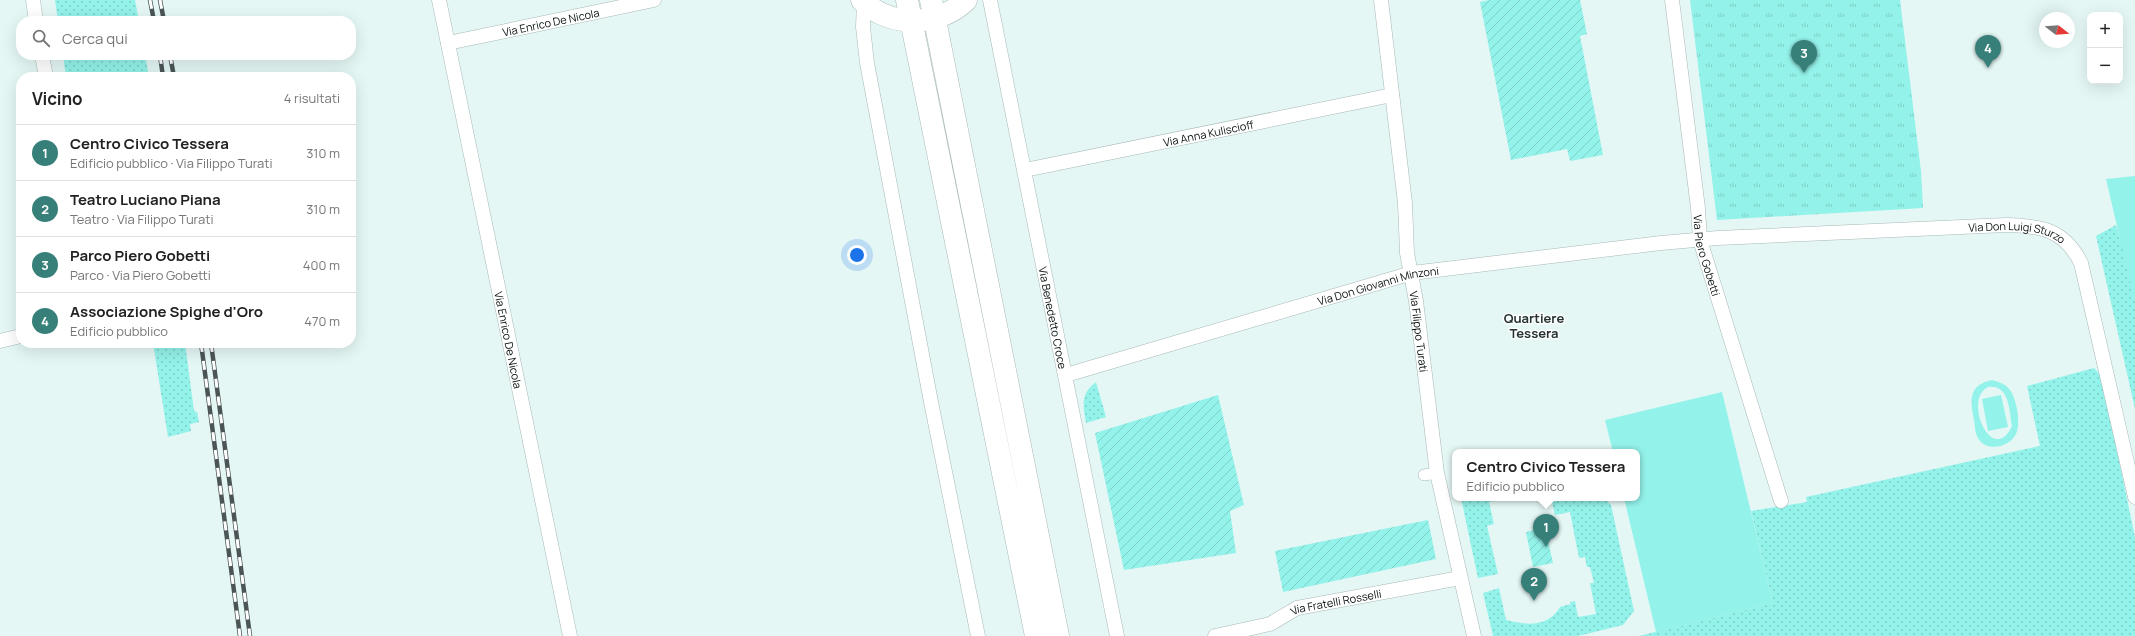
<!DOCTYPE html>
<html lang="it">
<meta charset="utf-8">
<style>
:root{--surface:#fff;--page:#f2f2f2;--text:#222;--muted:#767676;--line:#e0e0e0;--accent:#377f79}
body{margin:0;font-family:Manrope,sans-serif;background:var(--page);color:var(--text)}
.controls{position:absolute;right:12px;top:12px;display:grid;overflow:hidden;border-radius:8px;box-shadow:0 4px 16px #0002}
.controls button{width:36px;height:36px;display:grid;place-items:center;padding:0;border:0;border-bottom:1px solid var(--line);background:var(--surface);color:var(--text);font:20px sans-serif}
.compass{position:absolute;left:2039px;top:12px;width:36px;height:36px;border-radius:50%;background:var(--surface);box-shadow:0 4px 16px #0002;rotate:107deg}
.you{position:absolute;left:857px;top:255px;width:14px;height:14px;margin:-10px;border:3px solid #fff;border-radius:50%;background:#1a73e8;box-shadow:0 0 0 6px #1a73e833}
.badge{display:grid;place-items:center;width:26px;height:26px;border-radius:50%;background:var(--accent);color:#fff;font-size:13px;font-weight:700}
.pin{position:absolute;translate:-50% -33px;filter:drop-shadow(0 1px 2px #0008)}
.pin::after{content:'';position:absolute;top:21px;width:14px;height:12px;background:inherit;clip-path:polygon(0 0,100% 0,50% 100%)}
.popup{position:absolute;left:1452px;top:449px;width:188px;height:52px;box-sizing:border-box;display:grid;place-content:center;border-radius:8px;background:var(--surface);filter:drop-shadow(0 1px 3px #0005);font-size:13px;white-space:nowrap;color:var(--muted)}
.popup b{font-size:15px;color:var(--text)}
.popup::after{content:'';position:absolute;left:50%;top:100%;margin-left:-8px;border:8px solid transparent;border-top-color:var(--surface)}
.list{margin:0;padding:0;list-style:none}
h2{display:flex;justify-content:space-between;align-items:center;height:52px;margin:0;padding:0 16px;font-size:17px}
h2 small{font-size:13px;font-weight:400;color:var(--muted)}
.list li{display:grid;grid-template-columns:26px 1fr auto;gap:12px;align-items:center;box-sizing:border-box;height:56px;padding:0 16px;border-top:1px solid var(--line)}
.list b{display:block;font-size:15px;white-space:nowrap}
.list p{margin:0;font-size:13px;white-space:nowrap;color:var(--muted)}
.list em{font-size:13px;font-style:normal;color:var(--muted)}
.icon{flex:none;width:22px;height:22px;fill:none;stroke:currentColor;stroke-width:2;stroke-linecap:round;stroke-linejoin:round}
.map{position:relative;flex:none;width:2135px;height:636px;overflow:hidden}
.search{position:absolute;background:var(--surface);box-shadow:0 4px 16px #0002;left:16px;top:16px;width:340px;height:44px;display:flex;align-items:center;gap:10px;box-sizing:border-box;padding:0 14px;border-radius:16px;color:var(--muted);font-size:15px}
.panel{position:absolute;background:var(--surface);box-shadow:0 4px 16px #0002;left:16px;top:72px;width:340px;height:276px;border-radius:16px}
.map>svg:first-child{display:block}
.grass{fill:url(#grass-dots)}
.park{fill:url(#park-tufts)}
.garden{fill:url(#garden-furrows)}
.pitch{fill:#93f2ea;fill-rule:evenodd}
.lines{fill:none;stroke-linecap:round;stroke-linejoin:round}
.pedestrian-casing{stroke:#a8b9b7;stroke-width:12}
.minor-casing{stroke:#a8b9b7;stroke-width:15}
.primary-casing{stroke:#a8b9b7;stroke-width:23}
.pedestrian{stroke:#fff;stroke-width:11}
.minor{stroke:#fff;stroke-width:14}
.primary{stroke:#fff;stroke-width:22}
.rail-casing{stroke:#4c5555;stroke-width:4.5}
.rail{stroke:#fff;stroke-width:3;stroke-dasharray:9;stroke-linecap:butt}
.labels{text-anchor:middle;dominant-baseline:central;stroke-width:3;stroke-linejoin:round;paint-order:stroke}
.street-label{font-size:11px;fill:#0b1111;stroke:#fff}
.quarter-label{font-size:13px;font-weight:bold;fill:#253432;stroke:#fff}
</style>
<div class="map">
<svg width="2135" height="636" viewBox="0 0 2135 636">
<defs>
<pattern id="grass-dots" width="8" height="8" patternUnits="userSpaceOnUse"><rect width="8" height="8" fill="#93f2ea"/><path d="M2 2h.1M6 6h.1" fill="none" stroke="#7dcec8" stroke-width="1.8" stroke-linecap="round"/></pattern>
<pattern id="park-tufts" width="24" height="20" patternUnits="userSpaceOnUse"><rect width="24" height="20" fill="#93f2ea"/><path d="M3 7l-1-3M5 7V3M7 7l1-3M15 17l-1-3M17 17v-4M19 17l1-3" fill="none" stroke="#7dcec8"/></pattern>
<pattern id="garden-furrows" width="10" height="10" patternUnits="userSpaceOnUse"><rect width="10" height="10" fill="#93f2ea"/><path d="M-1 1l2-2M0 10L10 0M9 11l2-2" fill="none" stroke="#7dcec8"/></pattern>
</defs>
<rect width="100%" height="100%" fill="#e4f7f5"/>
<path class="grass" d="M55,0H135L139,21H58Z
M63,55H145L149,77H66Z
M2116,225L2120,238L2135,234V409L2096,236Z
M153,343H185L194,411L197,412L199,422L190,424L191,431L168,437Z
M2094,368L2101,375L2135,537V636H1639L1773,603L1751,511L1807,502L1806,497L2040,446L2027,386Z
M1096,382L1106,417L1086,423C1083,405 1080,394 1096,382Z
M1461,498H1511L1489,502L1494,524L1487,526L1498,574L1478,578Z
M1551,498H1604L1611,505L1634,611L1623,625L1578,636H1493L1483,593L1499,588L1506,620C1526,625 1548,628 1560,607L1571,604L1570,602L1575,601L1578,617L1596,614L1590,583H1594L1590,567H1587L1585,557L1579,558L1570,512L1555,515Z"/>
<path class="park" d="M1690,0H1900L1921,171L1923,208L1717,220Z"/>
<path class="garden" d="M1489,0H1580L1587,34L1580,36L1603,155L1570,161L1567,149L1511,160L1480,2Z
M1218,395L1244,505L1230,511L1236,553L1124,570L1095,433Z
M1428,520L1436,559L1283,592L1275,551Z
M1545,528L1553,563L1533,567L1526,532Z"/>
<path class="pitch" d="M2135,176V303L2106,179Z
M1992,380C1999,382 2006,384 2010,390C2017,400 2021,423 2016,434C2010,447 1986,453 1978,438C1975,433 1975,426 1974,420C1970,401 1968,385 1992,380ZM1988,387C2010,384 2009,411 2012,426C1993,467 1962,400 1988,387Z
M1722,392L1773,603L1656,632L1624,498H1637V452H1613L1605,420Z
M2001,395L2008,427L1988,431L1982,399Z"/>
<g class="lines">
<g class="pedestrian-casing">
<path id="pedestrian" d="M1424,475L1437,473"/>
</g>
<g class="minor-casing">
<g id="minor">
<path d="M33,0L36,21"/>
<path id="s1" d="M439,0L570,636"/>
<path id="s2" d="M990,0L1117,636"/>
<path id="s3" d="M1381,0L1405,203L1407,253L1416,301L1437,473L1474,636"/>
<path id="s4" d="M1672,0L1698,208L1700,240L1781,501"/>
<path d="M864,2L863,27L867,63L931,402L978,636"/>
<path id="s5" d="M448,43L654,0"/>
<path d="M42,55L46,77"/>
<path id="s6" d="M1025,170L1392,95"/>
<path d="M0,341L21,336"/>
<path id="s7" d="M1066,375L1412,273L1661,243L1718,238L2006,225C2041,226 2064,229 2081,263L2135,497"/>
<path id="s8" d="M1215,636L1270,624L1297,608L1460,578"/>
</g>
</g>
<g class="primary-casing">
<path id="primary" d="M862,0C889,28 939,27 966,0
M907,0L1036,636
M931,0L1058,636"/>
</g>
<use href="#pedestrian" class="pedestrian"/>
<use href="#minor" class="minor"/>
<use href="#primary" class="primary"/>
<g class="rail-casing">
<path id="rail" d="M150,0L154,21
M160,0L164,21
M160,55L163,77
M170,55L174,77
M201,343L240,636
M211,343L250,636"/>
</g>
<use href="#rail" class="rail"/>
</g>
<g class="labels">
<g class="street-label">
<text stroke="none"><textPath href="#s5" startOffset="105">Via Enrico De Nicola</textPath></text>
<text stroke="none"><textPath href="#s6" startOffset="187">Via Anna Kuliscioff</textPath></text>
<text stroke="none"><textPath href="#s7" startOffset="969">Via Don Luigi Sturzo</textPath></text>
<text stroke="none"><textPath href="#s4" startOffset="258">Via Piero Gobetti</textPath></text>
<text stroke="none"><textPath href="#s7" startOffset="325">Via Don Giovanni Minzoni</textPath></text>
<text stroke="none"><textPath href="#s2" startOffset="324">Via Benedetto Croce</textPath></text>
<text stroke="none"><textPath href="#s3" startOffset="334">Via Filippo Turati</textPath></text>
<text stroke="none"><textPath href="#s1" startOffset="347">Via Enrico De Nicola</textPath></text>
<text stroke="none"><textPath href="#s8" startOffset="127">Via Fratelli Rosselli</textPath></text>
</g>
<g class="quarter-label">
<text x="1534" y="318">Quartiere<tspan x="1534" dy="15">Tessera</tspan></text>
</g>
</g>
</svg>
<div class="controls">
<button>+</button>
<button>−</button>
</div>
<svg class="compass" viewBox="-18 -18 36 36"><path d="M0-13l5 13h-10z" fill="#e53935"/><path d="M0 13l5-13h-10z" fill="#767676"/></svg>
<div class="you"></div>
<div class="pin badge" style="left:1546px;top:547px">1</div>
<div class="popup"><b>Centro Civico Tessera</b>Edificio pubblico</div>
<div class="pin badge" style="left:1534px;top:601px">2</div>
<div class="pin badge" style="left:1804px;top:73px">3</div>
<div class="pin badge" style="left:1988px;top:68px">4</div>
<div class="search"><svg class="icon" aria-label="search" viewBox="0 0 24 24"><circle cx="10" cy="10" r="6"/><path d="M15 15l6 6"/></svg>Cerca qui</div>
<section class="panel">
<h2>Vicino<small>4 risultati</small></h2>
<ul class="list">
<li><span class="badge">1</span><div><b>Centro Civico Tessera</b><p>Edificio pubblico · Via Filippo Turati</p></div><em>310 m</em></li>
<li><span class="badge">2</span><div><b>Teatro Luciano Piana</b><p>Teatro · Via Filippo Turati</p></div><em>310 m</em></li>
<li><span class="badge">3</span><div><b>Parco Piero Gobetti</b><p>Parco · Via Piero Gobetti</p></div><em>400 m</em></li>
<li><span class="badge">4</span><div><b>Associazione Spighe d'Oro</b><p>Edificio pubblico</p></div><em>470 m</em></li>
</ul>
</section>
</div>
